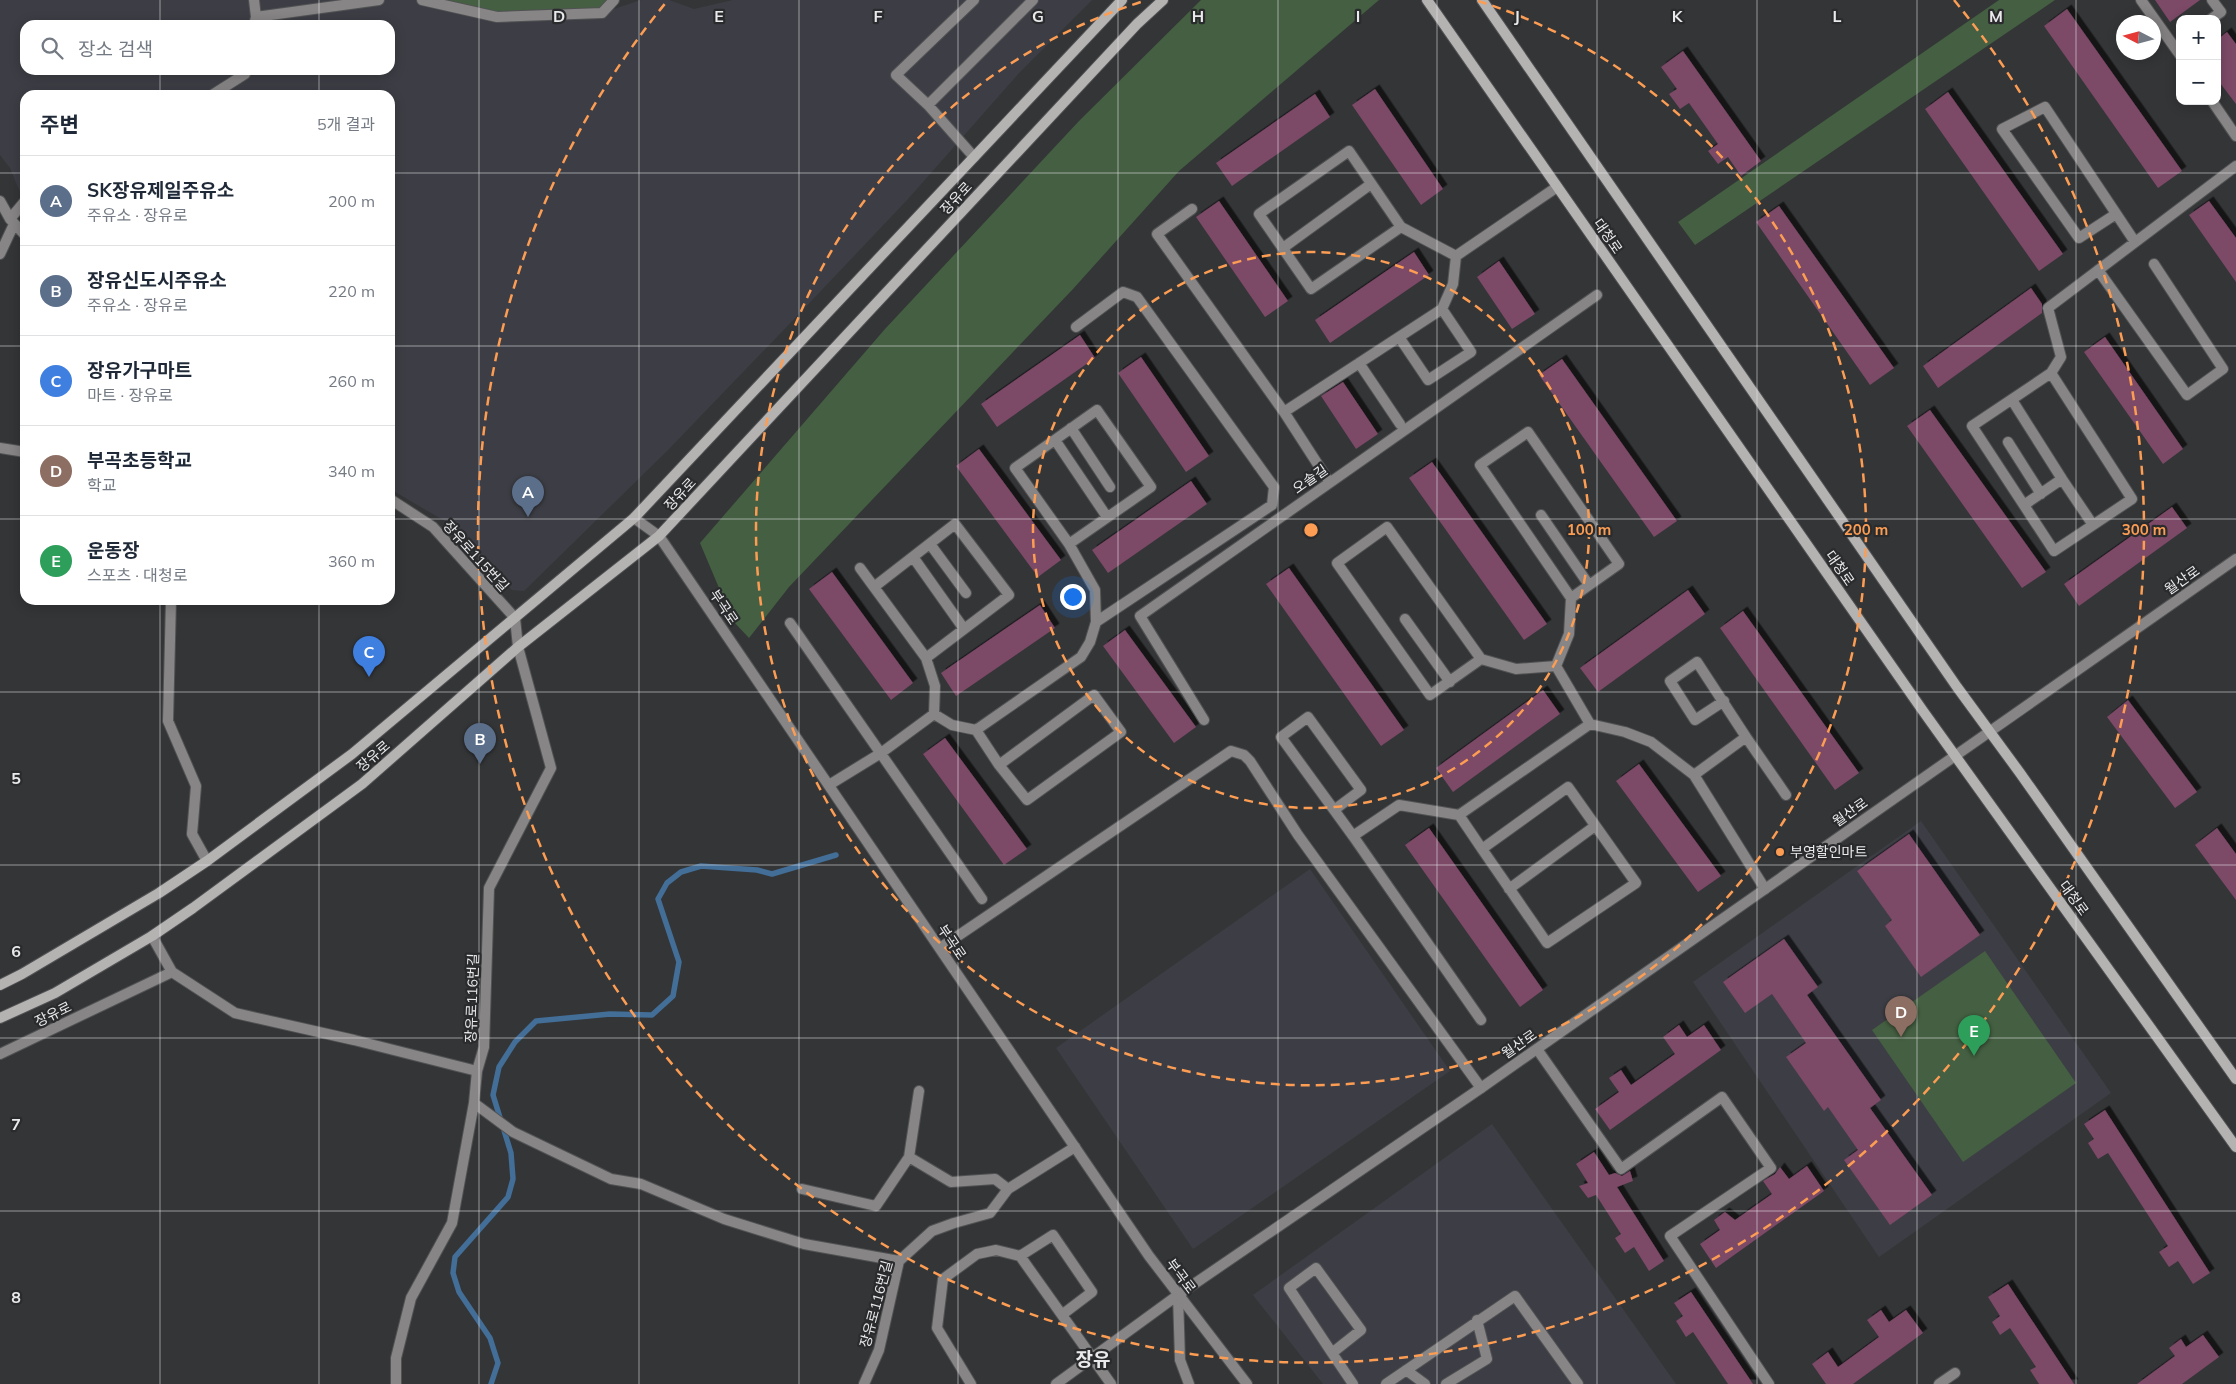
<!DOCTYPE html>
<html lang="ko">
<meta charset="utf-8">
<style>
:root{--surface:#fff;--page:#f6f6f7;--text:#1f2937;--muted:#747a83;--line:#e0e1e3;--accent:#ea580c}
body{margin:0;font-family:Mulish,"Noto Sans KR",sans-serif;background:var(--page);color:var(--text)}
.controls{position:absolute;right:15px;top:15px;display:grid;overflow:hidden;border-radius:10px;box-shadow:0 2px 12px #0003}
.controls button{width:45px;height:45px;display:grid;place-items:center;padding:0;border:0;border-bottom:1px solid var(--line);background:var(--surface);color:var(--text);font:25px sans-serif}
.compass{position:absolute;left:2116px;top:15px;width:45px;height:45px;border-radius:50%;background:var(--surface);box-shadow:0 2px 12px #0003;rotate:276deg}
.you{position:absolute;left:1072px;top:596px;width:18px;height:18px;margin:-12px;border:4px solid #fff;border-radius:50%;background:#1a73e8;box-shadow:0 0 0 8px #1a73e833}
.badge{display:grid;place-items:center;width:32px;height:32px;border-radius:50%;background:var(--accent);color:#fff;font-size:16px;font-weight:700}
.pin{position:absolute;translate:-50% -41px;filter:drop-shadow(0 1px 2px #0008)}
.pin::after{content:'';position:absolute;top:26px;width:18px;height:15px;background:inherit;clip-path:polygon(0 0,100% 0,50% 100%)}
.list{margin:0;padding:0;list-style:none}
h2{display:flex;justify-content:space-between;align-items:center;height:65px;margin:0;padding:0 20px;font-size:21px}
h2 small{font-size:16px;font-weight:400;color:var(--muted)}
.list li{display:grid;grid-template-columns:32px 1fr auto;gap:15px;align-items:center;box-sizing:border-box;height:90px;padding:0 20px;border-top:1px solid var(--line)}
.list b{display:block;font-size:19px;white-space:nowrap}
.list p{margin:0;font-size:16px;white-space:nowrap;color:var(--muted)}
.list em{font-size:16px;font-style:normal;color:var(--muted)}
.icon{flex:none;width:28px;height:28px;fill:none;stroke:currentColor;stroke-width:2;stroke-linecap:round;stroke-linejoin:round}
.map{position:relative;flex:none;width:2236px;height:1384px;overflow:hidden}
.search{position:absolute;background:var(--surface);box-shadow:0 2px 12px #0003;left:20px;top:20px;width:375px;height:55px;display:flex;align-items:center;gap:12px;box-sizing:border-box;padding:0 18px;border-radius:15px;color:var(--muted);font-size:19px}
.panel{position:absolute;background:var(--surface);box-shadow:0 2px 12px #0003;left:20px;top:90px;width:375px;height:515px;border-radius:15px}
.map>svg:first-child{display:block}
.built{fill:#3d3e45;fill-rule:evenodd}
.green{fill:#445f41}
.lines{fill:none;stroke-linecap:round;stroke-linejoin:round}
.stream{stroke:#436e97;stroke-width:5.5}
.building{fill:#7b4866;filter:url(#shadow)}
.service-casing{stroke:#515254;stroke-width:12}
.minor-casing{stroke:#515254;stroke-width:12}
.tertiary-casing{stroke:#515254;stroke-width:12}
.secondary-casing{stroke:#515254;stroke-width:12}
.service{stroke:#878585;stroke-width:10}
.minor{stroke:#878585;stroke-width:10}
.tertiary{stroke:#878585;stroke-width:10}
.secondary{stroke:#b5b2b2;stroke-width:10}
.grid{fill:none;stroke:#eaeaec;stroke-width:1;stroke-opacity:0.55}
.ring{fill:none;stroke:#fc9d53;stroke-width:2.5;stroke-dasharray:9 6}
.poi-dot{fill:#fc9d53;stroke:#2a2b2d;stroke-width:2}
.labels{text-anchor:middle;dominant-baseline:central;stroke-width:4.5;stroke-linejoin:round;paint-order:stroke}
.street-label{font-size:14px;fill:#eaeaec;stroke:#2a2b2d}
.poi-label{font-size:14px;fill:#eaeaec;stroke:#2a2b2d;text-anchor:start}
.district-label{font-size:19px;font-weight:bold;fill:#eaeaec;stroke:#2a2b2d}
.grid-label{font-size:16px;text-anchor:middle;font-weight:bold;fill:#eaeaec;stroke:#2a2b2d;stroke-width:4.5;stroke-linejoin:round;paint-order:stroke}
.centre{fill:#fc9d53;stroke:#2a2b2d;stroke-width:2.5}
.ring-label{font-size:15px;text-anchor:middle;font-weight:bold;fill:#fc9d53;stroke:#2a2b2d;stroke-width:4.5;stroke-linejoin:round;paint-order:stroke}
</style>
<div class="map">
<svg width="2236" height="1384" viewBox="0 0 2236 1384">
<defs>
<filter id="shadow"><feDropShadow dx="4.5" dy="-4.5" stdDeviation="0" flood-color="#0009"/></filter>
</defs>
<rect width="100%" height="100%" fill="#343537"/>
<path class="built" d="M0,0H422L602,13L641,0H669L694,9L733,0H1092L1019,73L908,199L799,314L667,451L524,591L512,590L450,524L390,489V95H25V204L10,168L0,155ZM25,25H390V70H25Z
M1921,821L2111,1093L1879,1257L1693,982Z
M1310,869L1450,1071L1193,1249L1056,1048Z
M1492,1124L1676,1384H1323L1253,1295Z"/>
<path class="green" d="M422,0H610L602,13L497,17Z
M1201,0H1379L1179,171L1073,289L789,587L749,638L733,621L700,543L885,329L1079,121Z
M1999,0H2055L1695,245L1678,222Z
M1985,951L2076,1083L1963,1162L1872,1030Z"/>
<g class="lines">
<path class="stream" d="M491,1384L498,1363L490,1338L459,1292L453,1273L455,1257L508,1197L513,1179L511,1153L493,1095L499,1067L515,1042L536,1021L610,1014L652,1015L673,996L679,962L658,899L667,883L681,872L701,866L757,870L772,874L836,855"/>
</g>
<path class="building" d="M2155,0H2200L2170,22Z
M2067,9L2182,171L2158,188L2044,26Z
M2227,32L2236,44V104L2217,79V40Z
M1683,51L1761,161L1741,176L1728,157L1718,164L1708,151L1718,144L1689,103L1680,109L1669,94L1677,89L1661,67Z
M1375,89L1443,189L1421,205L1352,105Z
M1948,92L2063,254L2039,271L1925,109Z
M1315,94L1330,117L1232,186L1216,163Z
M1219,201L1288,301L1265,317L1196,217Z
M2209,201L2236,238V282L2189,215Z
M1779,206L1894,368L1870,385L1756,222Z
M1414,252L1429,275L1330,343L1315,320Z
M1499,261L1535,314L1512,329L1477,277Z
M2031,288L2042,304V313L1938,388L1923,366Z
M1080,335L1095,358L997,427L981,404Z
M2105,337L2183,449L2163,464L2084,352Z
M1141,357L1209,456L1186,472L1118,373Z
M1562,359L1677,521L1654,537L1539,375Z
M1343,382L1378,434L1356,449L1321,396Z
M1930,410L2046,572L2022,588L1907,426Z
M979,449L1061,560L1038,577L956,466Z
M1432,462L1547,624L1524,640L1409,478Z
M1191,481L1207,504L1108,573L1092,550Z
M2172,507L2187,528L2079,606L2064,584Z
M1289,568L1404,730L1381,746L1266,584Z
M832,572L913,683L891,700L809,589Z
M1688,590L1705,614L1598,692L1580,668Z
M1040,605L1055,628L956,696L941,673Z
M1743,611L1859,773L1835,790L1720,628Z
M1125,630L1196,727L1174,743L1103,646Z
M1543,690L1560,714L1453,792L1436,768Z
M2128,700L2197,792L2175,808L2107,717Z
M945,738L1027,849L1004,865L923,754Z
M1639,764L1721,876L1698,892L1616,781Z
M1429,828L1543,990L1520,1007L1405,845Z
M2217,828L2236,854V900L2195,845Z
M1909,834L1980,935L1921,977L1885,926L1892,920L1857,871Z
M1784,939L1818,987L1807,995L1881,1100L1870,1108L1932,1195L1890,1225L1844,1160L1858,1150L1828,1107L1824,1111L1786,1057L1806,1043L1772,994L1745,1013L1723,982Z
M1679,1025L1687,1037L1704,1025L1721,1050L1610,1130L1595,1109L1619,1092L1609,1078L1621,1070L1631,1085L1675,1054L1663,1037Z
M2105,1110L2210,1273L2193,1284L2178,1261L2169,1267L2159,1252L2168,1246L2108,1153L2098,1159L2088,1143L2094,1139L2084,1124Z
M1594,1152L1609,1175L1615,1173L1622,1176L1630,1171L1633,1181L1617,1187L1664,1261L1649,1271L1634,1247L1625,1253L1615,1238L1621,1234L1596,1195L1588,1198L1579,1186L1588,1183L1576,1164Z
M1807,1166L1824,1191L1716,1268L1700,1244L1720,1230L1714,1220L1725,1212L1735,1220L1772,1194L1763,1181L1775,1174L1780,1167L1789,1179Z
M2008,1284L2074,1384H2039L2030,1370L2036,1367L2010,1328L2000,1335L1992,1322L2000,1316L1988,1297Z
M1691,1292L1753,1384H1728L1693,1332L1686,1337L1676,1321L1683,1316L1674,1303Z
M1881,1310L1889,1322L1906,1310L1923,1333L1853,1384H1826L1812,1364L1828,1352L1838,1367L1879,1337L1867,1320Z
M2203,1335L2219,1357L2182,1384H2137L2175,1356L2169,1348L2181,1339L2186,1347Z"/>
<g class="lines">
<g class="service-casing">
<path id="service" d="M254,0L256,17
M422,0L497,17L602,13L614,0
M2211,19L2221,12L2212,0
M254,25L256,17L379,0
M212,95L245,74L246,70
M928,105L896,75L974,0
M974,157L928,105L1033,0
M0,201L10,219L25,235
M1192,209L1157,234L1284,412L1442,309L1453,284L1456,256
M2116,214L2079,238L2002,129L2045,107L2135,242
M10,219L25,201
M1401,227L1311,289L1259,214L1349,151L1401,227L1456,256L1557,187
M1283,248L1371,184
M0,254L14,224
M2098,270L2187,395L2223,369L2154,264
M1399,337L1428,380L1471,352L1442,309
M1359,363L1400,424
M2051,373L2132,499L2054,551L1972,426L2051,373L2061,357L2048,308L2236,166
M2012,400L2062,479L2024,505
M1284,412L1326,477
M1071,428L1110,487
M1055,440L1107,517
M2008,442L2041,494
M0,448L25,452
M2062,479L2093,525
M390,499L433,527L515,618L518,647
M1541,515L1589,585
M930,544L966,593
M1069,544L1015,468L1097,410L1151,487L1069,544L1095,590L1096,622
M913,557L964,629
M860,568L926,658L935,686L934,714
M874,587L955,524L1009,595L926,658
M1571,598L1480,465L1528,432L1619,564L1571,598L1569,634L1556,666L1590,724
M171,600L168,721L196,786L192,834L207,861
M1405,619L1450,682
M790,623L982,899
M1481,659L1430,695L1337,563L1387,527L1481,659L1516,669L1556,666
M1724,701L1695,720L1670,681L1697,662L1746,737
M976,730L999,765L1027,800L1121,732L1094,695L999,765
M1694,775L1746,737L1786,795
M829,785L881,753L934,714L952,725L976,730L1081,657L1090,642L1096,622L1272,505L1274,487L1137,297L1123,292L1076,327
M1568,787L1636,883L1547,943L1482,849Z
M1334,810L1361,790L1308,717L1281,737L1353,836
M1459,815L1399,805L1353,836L1481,1020
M1482,849L1459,815L1590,724L1625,732L1651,742L1694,775L1765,889
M1509,889L1595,826
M1537,1049L1621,1169L1722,1097L1771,1168L1670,1236L1769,1384
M919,1091L909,1157L951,1182L995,1179L1008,1189
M802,1189L876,1206L909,1157
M1020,1256L1053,1235L1092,1292L1063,1314
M1316,1268L1361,1330L1332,1353L1289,1288Z
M1178,1295L1180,1360L1189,1384
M1332,1353L1353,1384
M1406,1370L1425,1384
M971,1384L937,1328L943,1279L977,1254L996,1250L1020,1256L1111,1384
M1056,1384L1178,1295
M1386,1384L1515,1296L1578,1384
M1446,1384L1487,1359L1477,1320
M1939,1384L1955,1373"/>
</g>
<g class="minor-casing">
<path id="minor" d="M1204,720L1140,616L1597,295
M152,936L172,972L235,1013L354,1040L477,1071
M940,948L1231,751L1244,755L1250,761L1298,835L1481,1088
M0,1054L172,972
M474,1103L513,1132L611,1179L641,1184L724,1219L804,1244L899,1261
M396,1384V1358L411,1298L452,1223L474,1103L477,1071L484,1047L489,888L551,768L518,647
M864,1384L879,1350L899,1261L932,1231L954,1223L990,1213L1008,1189L1075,1147"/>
</g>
<g class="tertiary-casing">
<path id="tertiary" d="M2141,0L2180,55
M2212,101L2236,136
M634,518L659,536L1149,1256L1247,1384
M1178,1295L1481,1088L2236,559"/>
</g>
<g class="secondary-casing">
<path id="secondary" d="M1427,0L1923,711L2236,1147
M1482,0L1957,687L2020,773L2236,1079
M0,985L22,974L159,893L207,861L352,754L634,518L1122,0
M0,1018L55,993L152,936L193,908L362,784L518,647L659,536L1137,24L1163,0"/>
</g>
<use href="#service" class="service"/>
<use href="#minor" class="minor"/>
<use href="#tertiary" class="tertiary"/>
<use href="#secondary" class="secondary"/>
</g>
<path class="grid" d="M160,0V25M319,0V25M479,0V1384M639,0V1384M799,0V1384M958,0V1384M1118,0V1384M1278,0V1384M1437,0V1384M1597,0V1384M1757,0V1384M1917,0V1384M2076,0V1384M160,70V95M319,70V95M0,173H25M390,173H2236M0,346H25M390,346H2236M0,519H25M390,519H2236M160,600V1384M319,600V1384M0,692H2236M0,865H2236M0,1038H2236M0,1211H2236"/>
<g class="ring">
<circle cx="1311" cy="530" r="278"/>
<path d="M1478 1A555 555 0 1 1 1144 1"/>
<path d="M1954 0A833 833 0 1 1 668 0"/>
</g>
<circle class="poi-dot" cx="1780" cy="852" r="5"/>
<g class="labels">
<g class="street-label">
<text transform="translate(956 198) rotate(-47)">장유로</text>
<text transform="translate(1608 236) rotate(55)">대청로</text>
<text transform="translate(1310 479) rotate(-35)">오솔길</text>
<text transform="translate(680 494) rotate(-47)">장유로</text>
<text transform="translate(476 556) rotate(48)">장유로115번길</text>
<text transform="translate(1840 568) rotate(55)">대청로</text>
<text transform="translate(2182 580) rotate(-35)">월산로</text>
<text transform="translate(724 607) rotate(56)">부곡로</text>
<text transform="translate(373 756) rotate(-41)">장유로</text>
<text transform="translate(1850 812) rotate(-35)">월산로</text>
<text transform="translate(2074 898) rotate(54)">대청로</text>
<text transform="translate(952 942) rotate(56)">부곡로</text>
<text transform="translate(472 998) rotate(-88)">장유로116번길</text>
<text transform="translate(53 1014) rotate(-26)">장유로</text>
<text transform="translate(1519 1044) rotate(-35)">월산로</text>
<text transform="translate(1181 1276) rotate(53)">부곡로</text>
<text transform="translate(876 1304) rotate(-75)">장유로116번길</text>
</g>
<g class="poi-label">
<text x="1790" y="852">부영할인마트</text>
</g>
<g class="district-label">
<text x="1093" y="1359">장유</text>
</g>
</g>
<g class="grid-label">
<text x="559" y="22">D</text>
<text x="719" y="22">E</text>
<text x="878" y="22">F</text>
<text x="1038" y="22">G</text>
<text x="1198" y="22">H</text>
<text x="1358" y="22">I</text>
<text x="1517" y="22">J</text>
<text x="1677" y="22">K</text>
<text x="1837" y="22">L</text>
<text x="1996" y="22">M</text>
<text x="16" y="784">5</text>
<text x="16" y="957">6</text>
<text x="16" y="1130">7</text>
<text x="16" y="1303">8</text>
</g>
<circle cx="1311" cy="530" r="8" class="centre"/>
<g class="ring-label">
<text x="1589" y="535">100 m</text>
<text x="1866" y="535">200 m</text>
<text x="2144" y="535">300 m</text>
</g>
</svg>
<div class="controls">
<button>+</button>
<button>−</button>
</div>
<svg class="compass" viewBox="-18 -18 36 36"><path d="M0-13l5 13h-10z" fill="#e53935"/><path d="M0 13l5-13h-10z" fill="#747a83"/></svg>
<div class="you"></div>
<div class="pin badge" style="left:528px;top:517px;background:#5c6f8a">A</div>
<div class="pin badge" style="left:480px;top:764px;background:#5c6f8a">B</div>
<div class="pin badge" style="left:369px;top:677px;background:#3f7fe0">C</div>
<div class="pin badge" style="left:1901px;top:1037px;background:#8d6e63">D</div>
<div class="pin badge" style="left:1974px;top:1056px;background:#2e9e5b">E</div>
<div class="search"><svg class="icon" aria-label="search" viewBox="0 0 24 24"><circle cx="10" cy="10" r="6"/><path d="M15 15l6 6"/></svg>장소 검색</div>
<section class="panel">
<h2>주변<small>5개 결과</small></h2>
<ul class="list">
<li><span class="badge" style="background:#5c6f8a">A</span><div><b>SK장유제일주유소</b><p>주유소 · 장유로</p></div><em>200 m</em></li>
<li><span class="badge" style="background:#5c6f8a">B</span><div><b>장유신도시주유소</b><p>주유소 · 장유로</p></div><em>220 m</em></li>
<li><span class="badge" style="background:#3f7fe0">C</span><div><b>장유가구마트</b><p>마트 · 장유로</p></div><em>260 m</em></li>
<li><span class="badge" style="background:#8d6e63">D</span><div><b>부곡초등학교</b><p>학교</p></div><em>340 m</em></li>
<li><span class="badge" style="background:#2e9e5b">E</span><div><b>운동장</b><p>스포츠 · 대청로</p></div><em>360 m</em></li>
</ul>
</section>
</div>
